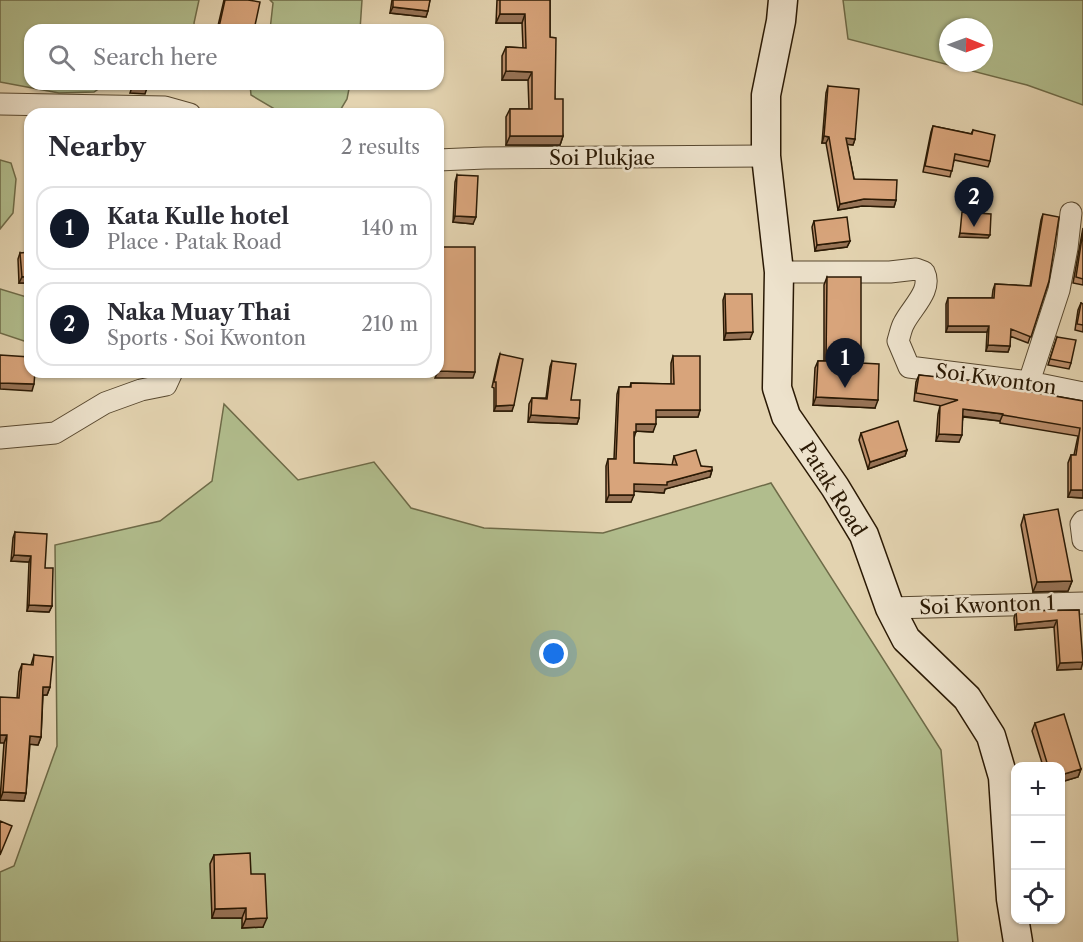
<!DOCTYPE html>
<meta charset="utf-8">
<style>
:root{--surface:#fff;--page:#f2f2f3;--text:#2b2b33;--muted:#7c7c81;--line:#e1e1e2;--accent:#111827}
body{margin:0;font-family:"Libre Caslon Text",serif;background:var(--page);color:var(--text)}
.controls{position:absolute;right:18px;bottom:18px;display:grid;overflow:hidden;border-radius:12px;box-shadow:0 2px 4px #0004}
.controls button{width:54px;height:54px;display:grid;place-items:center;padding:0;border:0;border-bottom:2px solid var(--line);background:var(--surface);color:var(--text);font:30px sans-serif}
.compass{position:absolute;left:939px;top:18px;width:54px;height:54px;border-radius:50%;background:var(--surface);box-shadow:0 2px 4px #0004;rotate:91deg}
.you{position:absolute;left:554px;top:654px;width:21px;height:21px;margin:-15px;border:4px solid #fff;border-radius:50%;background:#1a73e8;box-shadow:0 0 0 9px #1a73e833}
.badge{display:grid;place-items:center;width:39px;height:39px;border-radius:50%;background:var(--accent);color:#fff;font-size:20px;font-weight:700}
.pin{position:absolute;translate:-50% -50px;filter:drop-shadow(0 2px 3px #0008)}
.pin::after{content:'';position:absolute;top:32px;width:21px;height:18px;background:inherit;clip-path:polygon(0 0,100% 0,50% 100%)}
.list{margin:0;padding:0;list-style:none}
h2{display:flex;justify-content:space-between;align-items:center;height:78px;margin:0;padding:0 24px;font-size:26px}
h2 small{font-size:20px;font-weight:400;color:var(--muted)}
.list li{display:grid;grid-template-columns:39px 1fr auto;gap:18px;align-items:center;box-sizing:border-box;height:84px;margin:0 12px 12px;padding:0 12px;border:2px solid var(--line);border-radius:18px}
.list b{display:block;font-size:22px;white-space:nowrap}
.list p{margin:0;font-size:20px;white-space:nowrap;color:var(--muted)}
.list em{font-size:20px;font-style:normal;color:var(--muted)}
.icon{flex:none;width:33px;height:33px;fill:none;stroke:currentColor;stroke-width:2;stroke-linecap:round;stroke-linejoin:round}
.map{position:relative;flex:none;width:1083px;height:942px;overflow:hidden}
.search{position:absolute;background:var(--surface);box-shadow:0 2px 4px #0004;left:24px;top:24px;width:420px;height:66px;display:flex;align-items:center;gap:15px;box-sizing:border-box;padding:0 21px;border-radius:18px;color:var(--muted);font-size:22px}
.panel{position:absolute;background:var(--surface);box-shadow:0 2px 4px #0004;left:24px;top:108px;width:420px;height:270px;border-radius:18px}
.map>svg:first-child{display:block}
.green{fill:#b1bd8d;stroke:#6e6b48;stroke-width:1.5;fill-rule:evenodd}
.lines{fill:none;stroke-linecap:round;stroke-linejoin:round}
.street-casing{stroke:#58482f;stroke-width:23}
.secondary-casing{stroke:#2a1904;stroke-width:31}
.street{stroke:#ede2cc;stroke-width:21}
.secondary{stroke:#ede2cc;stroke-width:28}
.wall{fill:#ba8d6a;stroke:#2a1904;stroke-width:1.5}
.shaded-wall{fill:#977356;stroke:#2a1904;stroke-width:1.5}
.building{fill:#d8a47b;stroke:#2a1904;stroke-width:1.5}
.labels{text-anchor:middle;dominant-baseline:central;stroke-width:5;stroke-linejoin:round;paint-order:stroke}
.street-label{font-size:20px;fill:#2a1904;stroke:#ede2cc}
</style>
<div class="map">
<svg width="1083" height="942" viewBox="0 0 1083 942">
<rect width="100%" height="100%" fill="#e3d3b0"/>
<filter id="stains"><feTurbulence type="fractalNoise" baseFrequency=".00333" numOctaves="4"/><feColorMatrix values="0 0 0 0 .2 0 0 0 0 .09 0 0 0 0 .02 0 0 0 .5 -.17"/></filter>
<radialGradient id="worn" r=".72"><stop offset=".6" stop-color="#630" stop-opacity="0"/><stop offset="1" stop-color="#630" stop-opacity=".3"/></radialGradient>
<path class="green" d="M0,0H199L194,23L195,30H145L141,27L133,25L127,30H30V84H106L94,92L59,93L0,82Z
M270,0H362L360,30H270L273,3Z
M843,0H1083V105L1027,85L848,39ZM948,27H984V63H948Z
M250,84H350L347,99L338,114H283L251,95Z
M0,160L11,163L16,179L13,213L0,229Z
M0,289L30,298V343L0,333Z
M224,404L298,480L374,462L411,508L484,528L603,533L771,483L941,750L958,942H0V872L14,866L57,746L55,545L160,521L212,481Z"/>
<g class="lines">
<g class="street-casing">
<path id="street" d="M0,104L165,107L190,114
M438,160L485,158L766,156
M779,272H890L916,269L924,272C933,290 912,307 904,323C901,328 900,335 898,341L909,367L1029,382L1083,393
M1029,382L1059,290L1067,248L1071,213
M0,438L55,433L105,403L141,390L166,385L172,372
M1083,521L1081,524L1083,540
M890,608L1083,603"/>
</g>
<g class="secondary-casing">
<path id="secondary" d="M783,0L781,21L766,95V156L779,272L777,388L786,416L835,487L864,535L890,608L906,639L967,698L991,736L1003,777L1011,899L1018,942"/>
</g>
<use href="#street" class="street"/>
<use href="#secondary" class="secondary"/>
</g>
<path class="wall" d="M224,0H248L254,30H217Z
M392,0H430L426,17L390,13Z
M497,0H550V37L555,99L563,136L560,145H506V117L510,109H529L528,80H502V56L506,47L523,48L522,23H496Z
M828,86L855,139L853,145L847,144L854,179L896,200L894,207L862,206L838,210L826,143H822L826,93Z
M933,126L971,134L973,130L990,161L988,167L954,160L950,177L923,172L931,132Z
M457,175L473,224L453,222L455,182Z
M1043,214L1049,281L1028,343L1010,336V346L1008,352L986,351L987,332H946V304L948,298H992L993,290L995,284L1030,286L1041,220Z
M814,221L850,241L847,247L815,251L812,227Z
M1083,228V285L1073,283Z
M20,253L30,283H19L18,259Z
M827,277L861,363L875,408L813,405L815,368L818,361H824V285Z
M725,294L750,339L724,340L723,300Z
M1081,303L1083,304V332L1075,330L1078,310Z
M1057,337L1071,363L1069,369L1048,365Z
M500,354L512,411H494V388L492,387L498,360Z
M673,356L700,410L698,417H656L653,432L636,431L634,438V463L672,465L674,456L712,470L710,477L665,489L664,493L634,491L631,502H606V466L608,459H614L617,394L619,387H630L631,383L671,384V363Z
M552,361L579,418L577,424L528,422L529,404L532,398H546L550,367Z
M919,375L1004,387L1083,401V498L1068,497V463L1071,455H1074L1078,436L1000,423V421L963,417L959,442L936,441L938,414L940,406H942L914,401L916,382Z
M861,433L907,450L905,456L868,469L859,440Z
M1024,515L1072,581L1068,591L1033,592L1021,525Z
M15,532L45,568L52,606L49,612L27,611L29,562L11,561L13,538Z
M1079,610L1081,669L1057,670L1054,627L1015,630L1014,618L1016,611Z
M34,655L50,687L47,695H43L41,737L38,745L30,744L26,793L24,801L0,800L4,743L17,698L19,672L22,664L31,665Z
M1035,723L1081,769L1078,777L1064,781L1061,832L1060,766H1043L1032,731Z
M214,855L251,874L263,927L242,928V918H212L210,864Z"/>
<path class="shaded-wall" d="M393,7L428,11L426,17L390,13Z
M500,14H525L522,23H496Z
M506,71L532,72L528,80H502Z
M132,87L147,88L145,94L130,93Z
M510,136H563L560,145H506Z
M824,136L829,137L826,143H822Z
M846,138L855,139L853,145L844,144Z
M864,199L896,200L894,207L862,206L838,210L840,204Z
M455,216L476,217L473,224L453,222Z
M960,233L990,235L988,238L959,237Z
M850,241L847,247L815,251L817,245Z
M30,276V283H19L22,277Z
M948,326H989L987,332H946Z
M753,332L750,339L724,340L726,333Z
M988,345L1010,346L1008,352L986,351Z
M438,371L475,372L473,378H435Z
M0,383L34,384L32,391L0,389Z
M816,397L878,400L875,408L813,405Z
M514,405L512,411H494L496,406Z
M963,409L1003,414L1000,421L961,416Z
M656,410H700L698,417H654Z
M531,415L579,418L577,424L528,422Z
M636,424H656L653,432L633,431Z
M939,434L962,435L959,442L936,441Z
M907,450L905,456L868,469L870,462Z
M712,470L710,477L665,489L664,493L631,491L634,484L667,482Z
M1071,490H1083V498L1068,497Z
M609,495H634L631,502H606Z
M14,555L31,556L29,562L11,561Z
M1072,581L1068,591L1033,592L1037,582Z
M29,605L52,606L49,612L27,611Z
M1057,620L1054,627L1015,630L1017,624Z
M1083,662L1081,669L1057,670L1060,663Z
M43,687H50L47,695H41Z
M0,735H7L4,743H0Z
M30,736L41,737L38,745L27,744Z
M1081,769L1078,777L1061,782L1064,774Z
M3,792L26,793L24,801L0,800Z
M1060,824H1064L1061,832H1060Z
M246,908L242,918H212L215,909Z
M267,918L263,927L242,928L246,919Z"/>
<path class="building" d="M225,0H248L260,2L254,30H233L219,27Z
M393,0H430L428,11L393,7Z
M500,0H550V37L556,38L555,99H563V136H510V109H532V72L506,71V47L526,48L525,14H500Z
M133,84H148L147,88L132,87Z
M828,86L859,89L855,139L846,138L854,179L897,180L896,200L864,199L840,204L829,137L824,136Z
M933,126L972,134L973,130L995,135L990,161L955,154L952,171L925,166Z
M457,175L478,176L476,217L455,216Z
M962,212L991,214L990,235L960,233Z
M1043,214L1059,217L1049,281L1031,337L1011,329L1010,346L988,345L989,326H948V298H994L995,284L1031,286Z
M847,217L850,241L817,245L814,221Z
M1083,231V279L1076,277Z
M438,247H475V372L438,371Z
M30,252V276L22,277L20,253Z
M827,277H861V363L879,364L878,400L816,397L818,361H826Z
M725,294H752L753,332L726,333Z
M1081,303L1083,304V325L1077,324Z
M1057,337L1076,340L1071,363L1050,359Z
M500,354L523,359L514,405L496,406V382H494Z
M0,355L30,357V372H35L34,384L0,383Z
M673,356H700V410H656V424H636V432H634V463L677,465L674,456L696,450L701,466L712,467V470L667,482V485L634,484V495H609L608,459H616L619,387H631V383L674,384Z
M552,361L576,364L571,400H580L579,418L531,415L532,398L547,399Z
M919,375L1005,384L1004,387L1083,401V490H1071V455H1076L1080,428L1003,415V414L963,409L962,435L939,434L940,406L958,400L916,393Z
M898,421L907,450L870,462L861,433Z
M1058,509L1072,581L1037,582L1024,515Z
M15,532L47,534L45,568H53L52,606L29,605L31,556L14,555Z
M1079,610L1083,662L1060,663L1057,620L1017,624L1016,611Z
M34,655L53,657L50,687H43L41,737L30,736L26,793L3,792L7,735H0V697L19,698L22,664L33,665Z
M1064,714L1081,769L1064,774V824H1060V766H1048L1035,723Z
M0,821L12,826L0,855Z
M250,853L251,874H265L267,918L246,919V908L215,909L214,855Z"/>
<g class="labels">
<g class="street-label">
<text x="602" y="158">Soi Plukjae</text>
<text transform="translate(996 379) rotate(8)">Soi Kwonton</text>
<text transform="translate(833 489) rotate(58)">Patak Road</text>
<text transform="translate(987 605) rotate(-2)">Soi Kwonton 1</text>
</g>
</g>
<rect width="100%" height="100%" filter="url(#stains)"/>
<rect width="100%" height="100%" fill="url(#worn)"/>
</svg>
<div class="controls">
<button>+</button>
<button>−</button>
<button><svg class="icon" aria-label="locate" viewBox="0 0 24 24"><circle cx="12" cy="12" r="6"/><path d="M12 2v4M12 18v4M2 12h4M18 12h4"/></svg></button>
</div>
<svg class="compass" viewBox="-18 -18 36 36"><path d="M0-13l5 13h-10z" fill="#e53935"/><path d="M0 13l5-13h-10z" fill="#7c7c81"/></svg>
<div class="you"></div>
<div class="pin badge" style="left:845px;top:388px">1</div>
<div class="pin badge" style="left:974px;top:227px">2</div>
<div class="search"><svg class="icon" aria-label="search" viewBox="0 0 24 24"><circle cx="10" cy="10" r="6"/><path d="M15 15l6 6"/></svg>Search here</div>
<section class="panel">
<h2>Nearby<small>2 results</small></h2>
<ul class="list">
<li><span class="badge">1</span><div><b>Kata Kulle hotel</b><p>Place · Patak Road</p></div><em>140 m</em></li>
<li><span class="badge">2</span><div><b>Naka Muay Thai</b><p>Sports · Soi Kwonton</p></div><em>210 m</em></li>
</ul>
</section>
</div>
